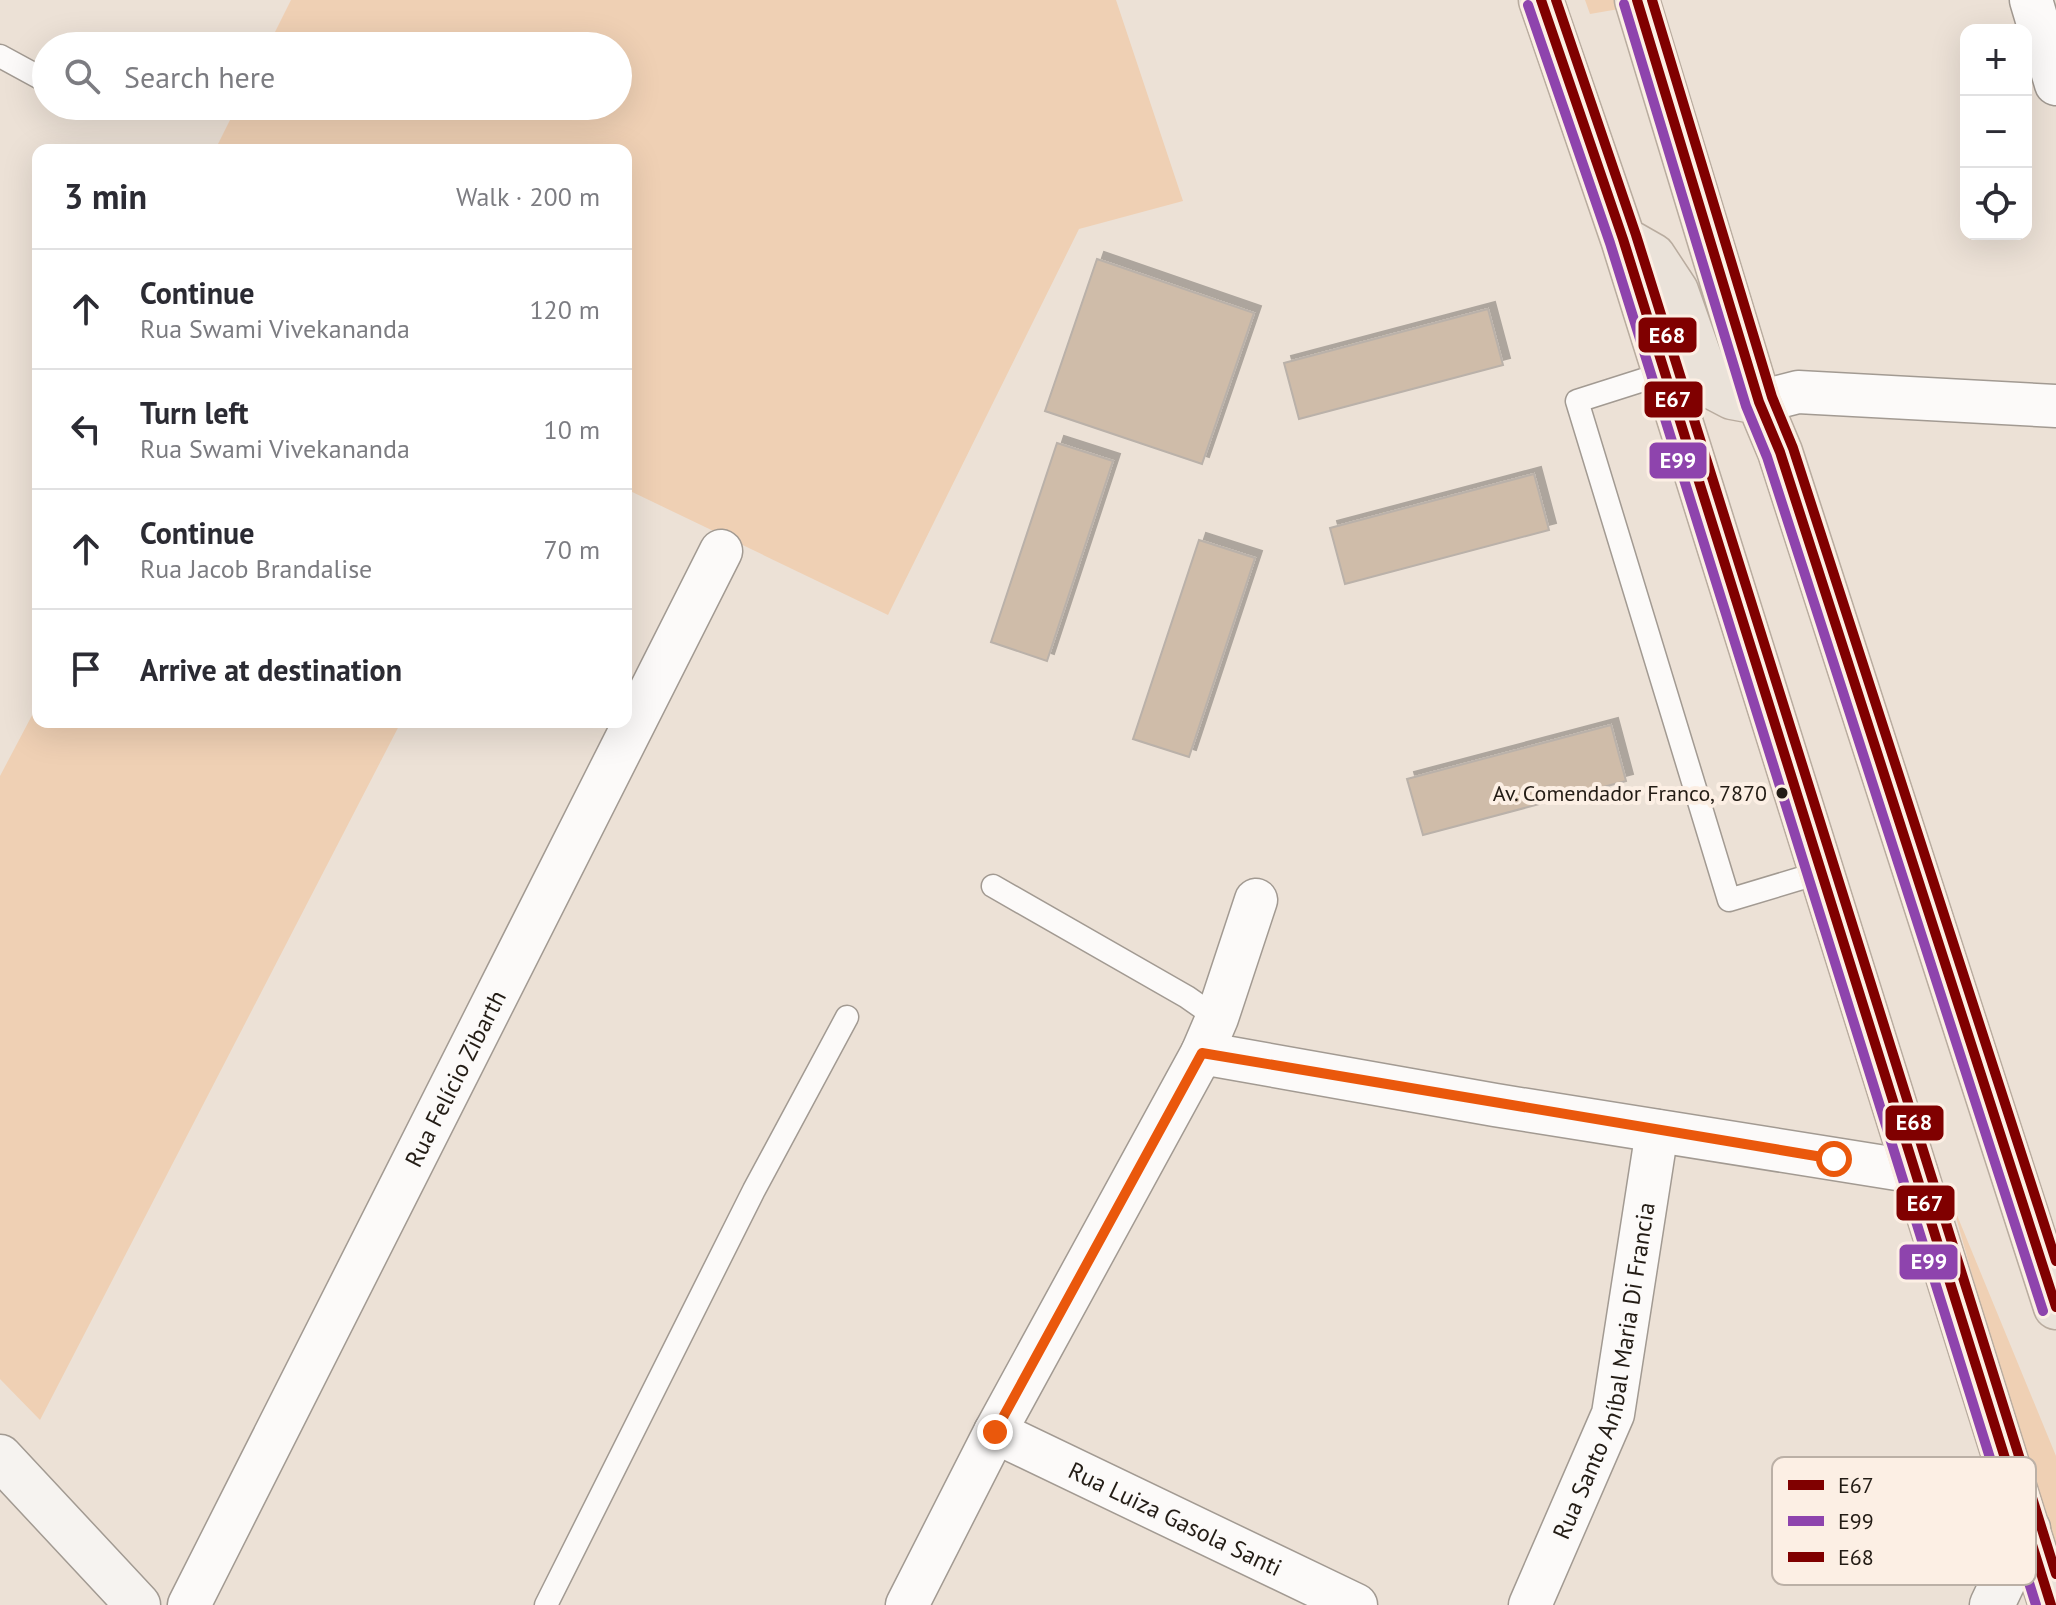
<!DOCTYPE html>
<meta charset="utf-8">
<style>
:root{--surface:#fff;--page:#f2f2f3;--text:#2b2b33;--muted:#7c7c81;--line:#e1e1e2}
body{margin:0;font-family:"PT Sans",sans-serif;background:var(--page);color:var(--text)}
.controls{position:absolute;right:24px;top:24px;display:grid;overflow:hidden;border-radius:16px;box-shadow:0 8px 32px #0002}
.controls button{width:72px;height:72px;display:grid;place-items:center;padding:0;border:0;border-bottom:2px solid var(--line);background:var(--surface);color:var(--text);font:40px sans-serif}
.stop{position:absolute;width:24px;height:24px;margin:-18px;border:6px solid #ea580c;border-radius:50%;background:#fff}
.stop.end{background:#ea580c;border-color:#fff;box-shadow:0 2px 8px #0008}
.list{margin:0;padding:0;list-style:none}
h2{display:flex;justify-content:space-between;align-items:center;height:104px;margin:0;padding:0 32px;font-size:34px}
h2 small{font-size:26px;font-weight:400;color:var(--muted)}
.list li{display:grid;grid-template-columns:52px 1fr auto;gap:24px;align-items:center;box-sizing:border-box;height:120px;padding:0 32px;border-top:2px solid var(--line)}
.list b{display:block;font-size:30px;white-space:nowrap}
.list p{margin:0;font-size:26px;white-space:nowrap;color:var(--muted)}
.list em{font-size:26px;font-style:normal;color:var(--muted)}
.icon{flex:none;width:44px;height:44px;fill:none;stroke:currentColor;stroke-width:2;stroke-linecap:round;stroke-linejoin:round}
.map{position:relative;flex:none;width:2056px;height:1605px;overflow:hidden}
.search{position:absolute;background:var(--surface);box-shadow:0 8px 32px #0002;left:32px;top:32px;width:600px;height:88px;display:flex;align-items:center;gap:20px;box-sizing:border-box;padding:0 28px;border-radius:44px;color:var(--muted);font-size:30px}
.panel{position:absolute;background:var(--surface);box-shadow:0 8px 32px #0002;left:32px;top:144px;width:600px;height:584px;border-radius:16px}
.map>svg:first-child{display:block}
.green{fill:#efd0b4}
.building{fill:#cfbca9;stroke:#bab1a9;stroke-width:2;filter:url(#shadow)}
.lines{fill:none;stroke-linecap:round;stroke-linejoin:round}
.lane-casing{stroke:#a29a92;stroke-width:25}
.street-casing{stroke:#a29a92;stroke-width:45}
.secondary-casing{stroke:#a29a92;stroke-width:47}
.highway-casing{stroke:#b9ac9f;stroke-width:47}
.lane{stroke:#fcfaf9;stroke-width:22}
.street{stroke:#fcfaf9;stroke-width:42}
.secondary{stroke:#f6f3f0;stroke-width:44}
.highway{stroke:#eae2d9;stroke-width:44}
.bus-1-casing{stroke:#fcefe4;stroke-width:16}
.bus-2-casing{stroke:#fcefe4;stroke-width:16}
.bus-3-casing{stroke:#fcefe4;stroke-width:16}
.bus-1{stroke:#800000;stroke-width:10}
.bus-2{stroke:#8e44ad;stroke-width:10}
.bus-3{stroke:#800000;stroke-width:10}
.route{stroke:#ea580c;stroke-width:10}
.bus-dot{fill:#231c15;stroke:#fcefe4;stroke-width:3}
.labels{text-anchor:middle;dominant-baseline:central;stroke-width:8;stroke-linejoin:round;paint-order:stroke}
.bus-label{font-size:22px;fill:#231c15;stroke:#fcefe4;text-anchor:end}
.street-label{font-size:24px;fill:#231c15;stroke:#fcefe4}
.key{fill:#fcefe4;stroke:#bbb0a6;stroke-width:2}
.key-label{font-size:22px;fill:#231c15}
.line-badge{stroke:#fcefe4;stroke-width:3}
.badge-label{font-size:22px;text-anchor:middle;font-weight:bold;fill:#fff}
</style>
<div class="map">
<svg width="2056" height="1605" viewBox="0 0 2056 1605">
<defs>
<filter id="shadow"><feDropShadow dx="7" dy="-7" stdDeviation="0" flood-color="#0004"/></filter>
</defs>
<rect width="100%" height="100%" fill="#ece1d6"/>
<path class="green" d="M291,0H1116L1183,201L1079,229L888,615L626,489V150H215L237,106H618V46H268Z
M1585,0H1617L1619,9L1590,14Z
M38,704V722H401L40,1420L0,1379V776Z
M1952,1203L2056,1456V1570L2041,1520Z"/>
<path class="building" d="M1097,259L1254,313L1202,464L1045,411Z
M1488,309L1503,365L1299,419L1284,363Z
M1057,443L1113,461L1047,661L991,642Z
M1534,474L1549,530L1345,584L1330,528Z
M1199,540L1255,558L1189,757L1133,739Z
M1611,725L1626,781L1423,835L1407,779Z"/>
<g class="lines">
<g class="lane-casing">
<path id="lane" d="M0,56L46,81
M1665,373L1577,401L1729,900L1822,872
M993,886L1187,997L1217,1018
M546,1605L754,1190L847,1017"/>
</g>
<g class="street-casing">
<g id="street">
<path d="M2031,0L2056,84"/>
<path d="M1759,402L1798,392L2056,406"/>
<path d="M1202,1053L1217,1018L1256,900"/>
<path id="s1" d="M995,1432L1356,1605"/>
<path id="s2" d="M189,1605L721,551"/>
<path d="M907,1605L995,1432L1202,1053L1495,1105L1916,1172"/>
<path id="s3" d="M1530,1605L1613,1414L1657,1131"/>
</g>
</g>
<g class="secondary-casing">
<path id="secondary" d="M0,1457L138,1605
M1992,1605L2028,1529"/>
</g>
<g class="highway-casing">
<path id="highway" d="M1541,0L1623,239L2051,1605
M1637,0L1759,402L1780,452L2056,1307
M1625,240L1653,256L1676,291L1709,385L1732,397L1759,402"/>
</g>
<use href="#lane" class="lane"/>
<use href="#street" class="street"/>
<use href="#secondary" class="secondary"/>
<use href="#highway" class="highway"/>
<g class="bus-1-casing">
<path id="bus-1" d="M1541,0L1623,239L2051,1605
M1637,0L1759,402L1780,452L2056,1307"/>
</g>
<g class="bus-2-casing">
<path id="bus-2" d="M1624,4L1746,406L1767,457L2043,1311
M1528,5L1610,243L2036,1605"/>
</g>
<g class="bus-3-casing">
<path id="bus-3" d="M1556,0L1636,235L2056,1574
M1652,0L1772,397L1793,448L2056,1261"/>
</g>
<use href="#bus-1" class="bus-1"/>
<use href="#bus-2" class="bus-2"/>
<use href="#bus-3" class="bus-3"/>
</g>
<g class="lines">
<path class="route" d="M995,1432L1202,1053L1834,1159"/>
</g>
<circle class="bus-dot" cx="1782" cy="793" r="7"/>
<g class="labels">
<g class="bus-label">
<text x="1767" y="793">Av. Comendador Franco, 7870</text>
</g>
<g class="street-label">
<text stroke="none"><textPath href="#s2" startOffset="590">Rua Felício Zibarth</textPath></text>
<text stroke="none"><textPath href="#s3" startOffset="248">Rua Santo Aníbal Maria Di Francia</textPath></text>
<text stroke="none"><textPath href="#s1" startOffset="200">Rua Luiza Gasola Santi</textPath></text>
</g>
</g>
<rect x="1772" y="1457" width="264" height="128" rx="12" class="key"/>
<rect x="1788" y="1480" width="36" height="10" fill="#800000"/>
<rect x="1788" y="1516" width="36" height="10" fill="#8e44ad"/>
<rect x="1788" y="1552" width="36" height="10" fill="#800000"/>
<g class="key-label">
<text x="1838" y="1493">E67</text>
<text x="1838" y="1529">E99</text>
<text x="1838" y="1565">E68</text>
</g>
<g class="line-badge">
<rect x="1637" y="316" width="61" height="38" rx="8" fill="#800000"/>
<rect x="1643" y="380" width="61" height="39" rx="8" fill="#800000"/>
<rect x="1648" y="441" width="60" height="39" rx="8" fill="#8e44ad"/>
<rect x="1884" y="1104" width="61" height="38" rx="8" fill="#800000"/>
<rect x="1895" y="1184" width="61" height="38" rx="8" fill="#800000"/>
<rect x="1898" y="1243" width="61" height="38" rx="8" fill="#8e44ad"/>
</g>
<g class="badge-label">
<text x="1667" y="343">E68</text>
<text x="1673" y="407">E67</text>
<text x="1678" y="468">E99</text>
<text x="1914" y="1130">E68</text>
<text x="1925" y="1211">E67</text>
<text x="1929" y="1269">E99</text>
</g>
</svg>
<div class="controls">
<button>+</button>
<button>−</button>
<button><svg class="icon" aria-label="locate" viewBox="0 0 24 24"><circle cx="12" cy="12" r="6"/><path d="M12 2v4M12 18v4M2 12h4M18 12h4"/></svg></button>
</div>
<div class="stop" style="left:1834px;top:1159px"></div>
<div class="stop end" style="left:995px;top:1432px"></div>
<div class="search"><svg class="icon" aria-label="search" viewBox="0 0 24 24"><circle cx="10" cy="10" r="6"/><path d="M15 15l6 6"/></svg>Search here</div>
<section class="panel">
<h2>3 min<small>Walk · 200 m</small></h2>
<ul class="list">
<li><svg class="icon" aria-label="ahead" viewBox="0 0 24 24"><path d="M12 20V5M6 11l6-6 6 6"/></svg><div><b>Continue</b><p>Rua Swami Vivekananda</p></div><em>120 m</em></li>
<li><svg class="icon" aria-label="left" viewBox="0 0 24 24"><path d="M17 20v-9H6M10 6l-5 5 5 5"/></svg><div><b>Turn left</b><p>Rua Swami Vivekananda</p></div><em>10 m</em></li>
<li><svg class="icon" aria-label="ahead" viewBox="0 0 24 24"><path d="M12 20V5M6 11l6-6 6 6"/></svg><div><b>Continue</b><p>Rua Jacob Brandalise</p></div><em>70 m</em></li>
<li><svg class="icon" aria-label="arrive" viewBox="0 0 24 24"><path d="M6 21V4h12l-3 4 3 4H6"/></svg><div><b>Arrive at destination</b></div></li>
</ul>
</section>
</div>
